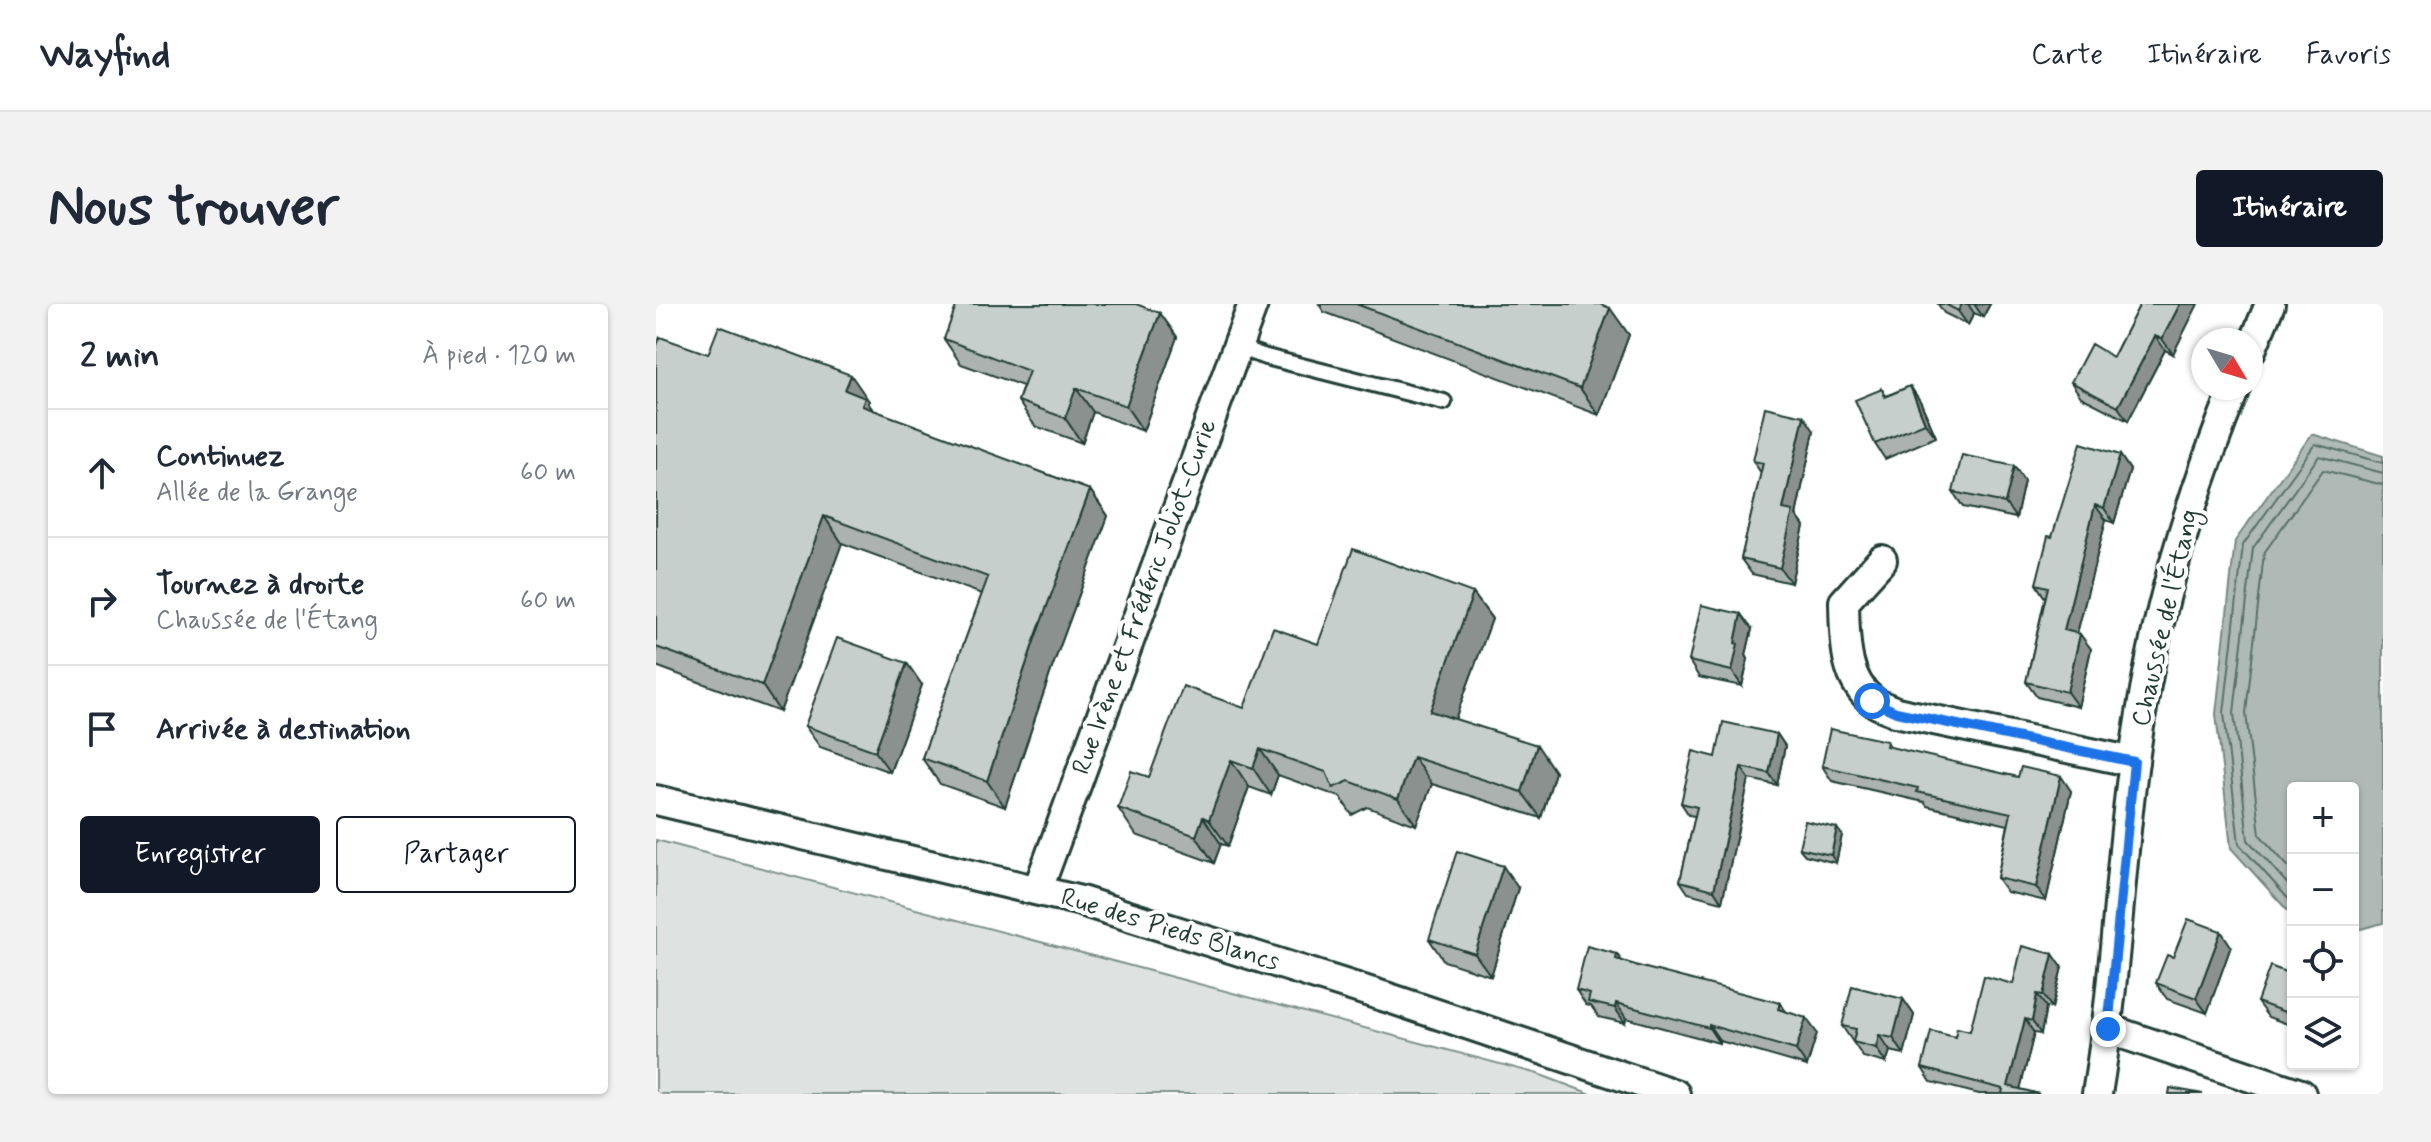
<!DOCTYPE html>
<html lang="fr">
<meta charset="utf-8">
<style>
:root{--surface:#fff;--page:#f2f2f3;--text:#1f2937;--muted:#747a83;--line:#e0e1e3;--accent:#111827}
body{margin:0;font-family:Mynerve,sans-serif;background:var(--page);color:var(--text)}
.controls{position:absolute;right:24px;bottom:24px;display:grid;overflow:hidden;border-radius:8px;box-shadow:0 2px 6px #0004}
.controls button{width:72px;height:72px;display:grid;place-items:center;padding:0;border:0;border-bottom:2px solid var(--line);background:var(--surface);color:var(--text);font:40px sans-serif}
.compass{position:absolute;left:1535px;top:24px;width:72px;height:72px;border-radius:50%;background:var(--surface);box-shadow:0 2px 6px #0004;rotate:128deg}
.stop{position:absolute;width:24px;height:24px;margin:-18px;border:6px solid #1a73e8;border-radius:50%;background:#fff}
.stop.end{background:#1a73e8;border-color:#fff;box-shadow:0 2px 8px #0008}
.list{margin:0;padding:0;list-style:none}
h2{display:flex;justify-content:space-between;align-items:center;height:104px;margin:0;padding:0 32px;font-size:34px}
h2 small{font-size:26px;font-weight:400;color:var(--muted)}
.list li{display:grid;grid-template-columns:52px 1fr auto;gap:24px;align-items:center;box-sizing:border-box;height:128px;padding:0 32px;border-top:2px solid var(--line)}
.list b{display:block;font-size:30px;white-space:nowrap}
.list p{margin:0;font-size:26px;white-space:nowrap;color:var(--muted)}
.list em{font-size:26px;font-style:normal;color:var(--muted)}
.actions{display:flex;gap:16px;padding:24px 32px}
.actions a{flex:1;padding:18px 0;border:2px solid var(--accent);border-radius:8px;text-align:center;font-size:28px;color:var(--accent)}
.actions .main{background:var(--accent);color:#fff}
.icon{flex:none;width:44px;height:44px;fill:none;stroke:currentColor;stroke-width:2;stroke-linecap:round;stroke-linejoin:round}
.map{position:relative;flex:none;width:1727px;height:790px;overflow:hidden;border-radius:8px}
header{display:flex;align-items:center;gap:48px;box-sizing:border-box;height:112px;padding:0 40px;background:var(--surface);border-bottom:2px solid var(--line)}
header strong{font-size:38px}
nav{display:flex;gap:44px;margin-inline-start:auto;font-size:28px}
.intro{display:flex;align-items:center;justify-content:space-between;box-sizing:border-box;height:192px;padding:0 48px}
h1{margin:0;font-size:56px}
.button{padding:20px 36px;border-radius:8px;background:var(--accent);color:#fff;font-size:28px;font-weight:700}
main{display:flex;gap:48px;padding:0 48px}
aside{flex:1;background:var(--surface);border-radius:8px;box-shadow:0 2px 6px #0004}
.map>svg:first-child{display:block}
.green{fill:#dee3e2;stroke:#7e908b;stroke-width:2}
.water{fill:#afbab7;stroke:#758883;stroke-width:2}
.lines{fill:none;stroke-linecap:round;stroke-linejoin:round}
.shore{stroke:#596f68;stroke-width:2}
.lane-casing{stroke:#1f3d34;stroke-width:20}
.street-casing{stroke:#1f3d34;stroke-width:34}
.lane{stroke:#fff;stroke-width:14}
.street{stroke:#fff;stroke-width:28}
.wall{fill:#abb2af;stroke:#1f3d34;stroke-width:2}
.shaded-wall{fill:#8b918f;stroke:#1f3d34;stroke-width:2}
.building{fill:#c7cfcc;stroke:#1f3d34;stroke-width:2}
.route{stroke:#1a73e8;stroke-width:10}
.labels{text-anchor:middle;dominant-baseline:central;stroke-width:8;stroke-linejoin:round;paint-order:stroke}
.street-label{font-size:26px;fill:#1f3d34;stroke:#fff}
</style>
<header>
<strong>Wayfind</strong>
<nav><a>Carte</a><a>Itinéraire</a><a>Favoris</a></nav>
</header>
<div class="intro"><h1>Nous trouver</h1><a class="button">Itinéraire</a></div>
<main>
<aside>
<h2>2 min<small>À pied · 120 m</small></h2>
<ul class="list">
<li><svg class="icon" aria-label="ahead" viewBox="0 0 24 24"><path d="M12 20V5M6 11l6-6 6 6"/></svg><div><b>Continuez</b><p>Allée de la Grange</p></div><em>60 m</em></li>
<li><svg class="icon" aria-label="right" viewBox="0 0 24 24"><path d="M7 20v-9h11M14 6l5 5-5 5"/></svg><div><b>Tournez à droite</b><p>Chaussée de l'Étang</p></div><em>60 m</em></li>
<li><svg class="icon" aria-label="arrive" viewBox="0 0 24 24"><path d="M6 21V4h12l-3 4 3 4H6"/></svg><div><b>Arrivée à destination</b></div></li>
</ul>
<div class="actions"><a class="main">Enregistrer</a><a>Partager</a></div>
</aside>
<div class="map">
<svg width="1727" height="790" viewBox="0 0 1727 790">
<rect width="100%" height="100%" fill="#fff"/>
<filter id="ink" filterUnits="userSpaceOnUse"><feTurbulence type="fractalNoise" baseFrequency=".0125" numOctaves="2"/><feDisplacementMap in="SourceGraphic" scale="16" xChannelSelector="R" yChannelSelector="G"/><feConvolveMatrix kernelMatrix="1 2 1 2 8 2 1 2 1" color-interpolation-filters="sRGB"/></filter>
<g filter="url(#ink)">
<path class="green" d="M0,536L882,770L935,790H0Z"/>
<path class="water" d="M1656,130L1727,152V619L1705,625L1697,623V484H1637V608L1632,607L1575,544L1560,410L1579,237Z"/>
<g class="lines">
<path class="shore" d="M1637,568L1604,531L1590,409L1608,249L1667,166L1727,181
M1637,586L1592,536L1578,409L1597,244L1663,152L1727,169
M1637,600L1583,540L1568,409L1587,241L1659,140L1727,159"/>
<g class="lane-casing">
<path id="lane" d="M581,43L610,53L788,98"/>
</g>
<g class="street-casing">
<path id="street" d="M1595,46L1614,0
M1226,256L1188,298C1189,331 1187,375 1217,397C1223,402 1233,404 1240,408L1478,458
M0,496L425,597L736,695L1019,790
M382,585L597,0
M1452,725L1645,790
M1441,790C1462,664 1464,536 1485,410C1503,297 1536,189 1579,84"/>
</g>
<use href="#lane" class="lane"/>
<use href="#street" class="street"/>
</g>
<path class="wall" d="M663,0H944L973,31L943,111L668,8Z
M1282,0H1334L1327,13L1318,9L1312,21L1288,9Z
M1484,0L1517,50L1509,46L1472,117L1425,93L1415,78L1457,53Z
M504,9L521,33L487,127L437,108L426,139L379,122L362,97L367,82L305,60L288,35Z
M0,44L52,50L213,97L212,99L217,106L434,186L452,212L396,364L349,503L284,480L266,454L326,290L186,239L124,408L0,362Z
M1254,82L1264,97L1280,133L1229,155L1219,140L1226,85L1230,92Z
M1158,127L1140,211L1148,222L1135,279L1096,270L1085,255L1105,169L1097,157Z
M1464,151L1474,166L1458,219L1450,216L1421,329L1435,345L1422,403L1381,393L1370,378L1389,294L1380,280L1396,233Z
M1358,162L1368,177L1360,214L1307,203L1297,188Z
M817,289L836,315L799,415L899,468L885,514L776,480L760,521L711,503L696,511L684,493L622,471L615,491L593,483L572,542L565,540L558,559L480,531L462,504L493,473L588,404L662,340Z
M1096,325L1090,351L1092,355L1086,382L1043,373L1033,357Z
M266,381L234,468L164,443L149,422Z
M1121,430L1129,442L1121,481L1093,475L1066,598L1032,589L1024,577L1039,512L1033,511L1025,499L1060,453Z
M1231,437L1235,444L1415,487L1390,597L1351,588L1341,574L1352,521L1271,502L1268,498L1176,477L1166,462Z
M1186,531L1180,559L1149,551L1143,544Z
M862,584L835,672L788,657L773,635Z
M1575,642L1551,709L1511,695L1500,679L1517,653Z
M961,650L966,657L1130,708L1161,729L1151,762L1064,737L1063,739L970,714L969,719L943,713L935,702L930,701L920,686Z
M1406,663L1396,704L1390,703L1385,730L1378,729L1364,785L1383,790H1323L1275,778L1266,764L1299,733L1314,727L1357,680Z
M1637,671V722L1612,713L1601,698Z
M1247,695L1258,711L1248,750L1234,747L1230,759L1207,753L1186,722Z"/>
<path class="shaded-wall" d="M1306,0H1312L1318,9L1312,21L1302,7Z
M1318,0H1334L1327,13Z
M1524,0H1542L1517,50L1506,35Z
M954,4L973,31L943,111L924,84Z
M504,9L521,33L487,127L470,102Z
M1499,32L1509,46L1472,117L1462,103Z
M195,71L213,97L212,99L227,120L189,86Z
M1254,82L1264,97L1280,133L1269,119Z
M420,84L437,108L426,139L409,114Z
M1148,112L1158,127L1140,211L1148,222L1135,279L1124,264L1127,205Z
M1464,151L1474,166L1458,219L1448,204Z
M1358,162L1368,177L1360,214L1349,199Z
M434,186L452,212L396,364L349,503L331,477L378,337Z
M1439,201L1450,216L1418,341L1408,326Z
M168,212L186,239L124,408L106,381Z
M817,289L836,315L792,434L774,407Z
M1085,310L1096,325L1090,351L1092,355L1086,382L1076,367L1079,339Z
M1424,330L1435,345L1422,403L1411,388Z
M251,359L266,381L234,468L219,447Z
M1121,430L1129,442L1121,481L1113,469Z
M881,441L899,468L885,514L866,488Z
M604,445L622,471L615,491L597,464Z
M757,453L776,480L760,521L742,495Z
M575,456L593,483L572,542L553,516Z
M1085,463L1093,475L1066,598L1058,586Z
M1405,472L1415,487L1390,597L1380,583Z
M547,513L565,540L558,559L540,532Z
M1181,524L1186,531L1180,559L1175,551Z
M847,562L862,584L835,672L819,650Z
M1565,627L1575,642L1551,709L1540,694Z
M1397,650L1406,663L1396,704L1387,691Z
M1381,690L1390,703L1385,730L1376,717Z
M1247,695L1258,711L1248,750L1237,734Z
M960,699L970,714L969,719L959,704Z
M1124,699L1135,714L1122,705Z
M1150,714L1161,729L1151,762L1140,746Z
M1369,715L1378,729L1363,790L1352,782Z
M1053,721L1064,737L1063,739L1053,724Z
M1223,731L1234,747L1230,759L1220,744Z"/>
<path class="building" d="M301,0H480L504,9L470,102L420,84L409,114L362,97L373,67L288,35Z
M700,0H944L954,4L924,84Z
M1289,0H1306L1302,7Z
M1484,0H1524L1506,35L1499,32L1462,103L1415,78L1435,40L1457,53Z
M63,22L195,71L189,86L209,94L206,102L434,186L378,337L331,477L266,454L332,273L168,212L106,381L0,343V44L4,33L52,50Z
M1254,82L1269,119L1219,140L1199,96L1226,85L1229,93Z
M1109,103L1148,112L1127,205L1137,207L1124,264L1085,255L1107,159L1097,157Z
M1425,139L1464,151L1448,204L1439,201L1408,326L1424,330L1411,388L1370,378L1392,283L1380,280L1392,232L1396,233Z
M1306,151L1358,162L1349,199L1297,188Z
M697,245L817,289L774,407L881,441L866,488L757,453L742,495L693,477L677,484L670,468L604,445L597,464L575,456L553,516L547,513L540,532L462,504L475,467L493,473L527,382L588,404L617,324L662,340Z
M1045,301L1085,310L1079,339L1082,340L1076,367L1033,357Z
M181,334L251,359L219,447L149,422Z
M1067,418L1121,430L1113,469L1085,463L1058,586L1024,577L1041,503L1025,499L1037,447L1060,453Z
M1174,425L1231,437L1230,442L1362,473L1365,463L1405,472L1380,583L1341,574L1355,509L1261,488L1262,484L1166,462Z
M1149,517L1181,524L1175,551L1143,544Z
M801,547L847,562L819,650L773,635Z
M1532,615L1565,627L1540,694L1500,679L1511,651L1517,653Z
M931,642L961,650L960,655L982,662L1124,699L1122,705L1150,714L1140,746L1053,721V724L960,699L959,704L932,698L934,690L920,686Z
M1366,642L1397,650L1387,691L1381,690L1376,717L1369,715L1352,782L1383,790H1346L1347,785L1266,764L1275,727L1299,733L1301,724L1314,727L1328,672L1357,680Z
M1614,662L1637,671V711L1601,698Z
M1196,682L1247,695L1237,734L1223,731L1220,744L1197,738L1200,725L1186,722Z
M1514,784L1547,790H1513Z"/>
</g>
<g class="lines" filter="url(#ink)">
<path class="route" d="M1216,397L1240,408L1478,458L1452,725"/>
</g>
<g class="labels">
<g class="street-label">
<text transform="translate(489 293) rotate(-70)">Rue Irène et Frédéric Joliot-Curie</text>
<text transform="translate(1510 314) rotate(-77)">Chaussée de l'Étang</text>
<text transform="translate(514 626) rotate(17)">Rue des Pieds Blancs</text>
</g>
</g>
</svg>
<div class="controls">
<button>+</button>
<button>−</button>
<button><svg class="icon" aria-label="locate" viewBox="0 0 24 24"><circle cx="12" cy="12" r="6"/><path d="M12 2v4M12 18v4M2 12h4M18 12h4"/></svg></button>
<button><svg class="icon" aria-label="layers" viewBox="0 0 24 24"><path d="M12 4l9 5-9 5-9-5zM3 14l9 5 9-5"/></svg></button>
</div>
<svg class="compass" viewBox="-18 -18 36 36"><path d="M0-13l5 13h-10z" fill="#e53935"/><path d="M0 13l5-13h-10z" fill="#747a83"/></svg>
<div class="stop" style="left:1216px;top:397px"></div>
<div class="stop end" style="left:1452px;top:725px"></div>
</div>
</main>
